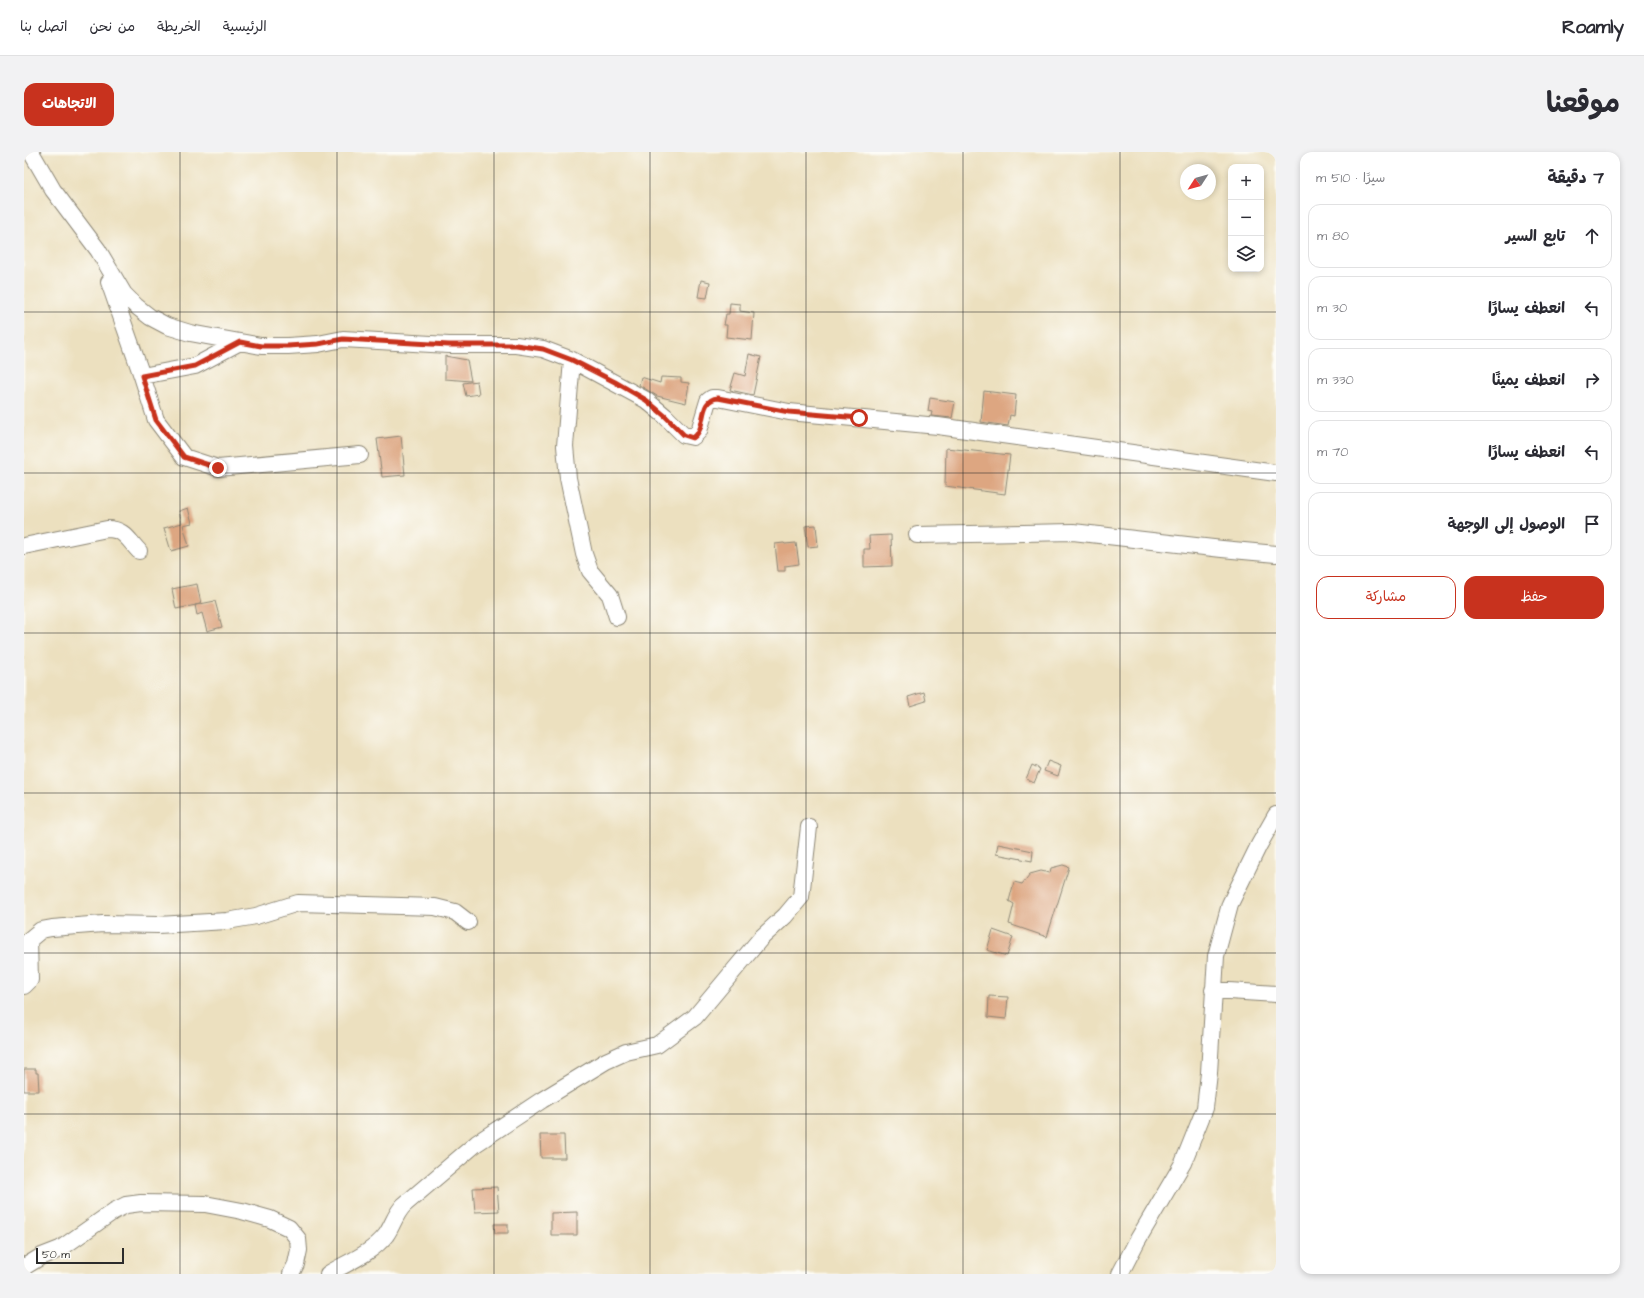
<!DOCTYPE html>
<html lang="ar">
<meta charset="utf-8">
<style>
:root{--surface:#fff;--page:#f2f2f3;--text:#2b2b33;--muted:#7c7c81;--line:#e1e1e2;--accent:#c8321e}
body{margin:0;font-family:"Architects Daughter","Playpen Sans Arabic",sans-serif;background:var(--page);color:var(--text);direction:rtl}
.controls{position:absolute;right:12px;top:12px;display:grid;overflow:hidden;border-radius:8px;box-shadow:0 2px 6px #0003}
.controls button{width:36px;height:36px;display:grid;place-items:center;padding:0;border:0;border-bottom:1px solid var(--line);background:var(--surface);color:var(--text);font:20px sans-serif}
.compass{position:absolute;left:1156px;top:12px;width:36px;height:36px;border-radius:50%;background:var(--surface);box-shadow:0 2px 6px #0003;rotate:234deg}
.scale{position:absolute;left:12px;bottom:10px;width:88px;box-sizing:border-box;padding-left:4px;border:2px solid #2b2b2b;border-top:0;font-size:11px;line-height:14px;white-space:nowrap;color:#2b2b2b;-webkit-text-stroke:3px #fdfcf7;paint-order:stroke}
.stop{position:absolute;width:12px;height:12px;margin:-9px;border:3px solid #c8321e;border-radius:50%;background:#fff}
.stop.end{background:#c8321e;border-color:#fff;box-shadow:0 1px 4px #0008}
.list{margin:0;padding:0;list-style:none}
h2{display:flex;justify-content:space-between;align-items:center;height:52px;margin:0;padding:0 16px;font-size:17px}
h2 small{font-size:13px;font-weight:400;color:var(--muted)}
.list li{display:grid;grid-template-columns:26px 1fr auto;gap:12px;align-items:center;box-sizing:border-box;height:64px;margin:0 8px 8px;padding:0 8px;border:1px solid var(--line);border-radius:12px}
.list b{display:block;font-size:15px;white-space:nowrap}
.list em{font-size:13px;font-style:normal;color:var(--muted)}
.actions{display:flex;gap:8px;padding:12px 16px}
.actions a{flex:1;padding:9px 0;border:1px solid var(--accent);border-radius:12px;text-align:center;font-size:14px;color:var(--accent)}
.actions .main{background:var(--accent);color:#fff}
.icon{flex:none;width:22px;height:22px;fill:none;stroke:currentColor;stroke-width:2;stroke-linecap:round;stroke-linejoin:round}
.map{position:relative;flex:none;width:1252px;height:1122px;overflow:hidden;direction:ltr;border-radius:12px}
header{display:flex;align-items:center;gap:24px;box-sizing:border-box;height:56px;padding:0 20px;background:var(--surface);border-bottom:1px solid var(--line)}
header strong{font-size:19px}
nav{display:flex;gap:22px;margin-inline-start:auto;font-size:14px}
.intro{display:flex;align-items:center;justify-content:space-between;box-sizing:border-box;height:96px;padding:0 24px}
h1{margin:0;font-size:28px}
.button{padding:10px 18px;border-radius:12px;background:var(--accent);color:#fff;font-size:14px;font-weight:700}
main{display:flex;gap:24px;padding:0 24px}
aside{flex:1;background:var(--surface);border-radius:12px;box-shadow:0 2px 6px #0003}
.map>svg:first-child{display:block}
.building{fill:#dda681}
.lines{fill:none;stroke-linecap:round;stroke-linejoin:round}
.minor-casing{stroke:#8c8675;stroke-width:18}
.minor{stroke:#fff;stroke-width:16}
.route{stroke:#c8321e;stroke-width:5}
.grid{fill:none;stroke:#2b2b2b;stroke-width:1;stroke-opacity:0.55}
</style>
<header>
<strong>Roamly</strong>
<nav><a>الرئيسية</a><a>الخريطة</a><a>من نحن</a><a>اتصل بنا</a></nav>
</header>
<div class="intro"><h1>موقعنا</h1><a class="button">الاتجاهات</a></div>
<main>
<aside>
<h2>7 دقيقة<small>سيرًا · 510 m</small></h2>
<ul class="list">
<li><svg class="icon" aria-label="ahead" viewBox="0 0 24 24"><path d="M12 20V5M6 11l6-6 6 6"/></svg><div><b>تابع السير</b></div><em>80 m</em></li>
<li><svg class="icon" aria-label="left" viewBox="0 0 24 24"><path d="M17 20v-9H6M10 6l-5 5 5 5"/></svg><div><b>انعطف يسارًا</b></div><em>30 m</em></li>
<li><svg class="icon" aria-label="right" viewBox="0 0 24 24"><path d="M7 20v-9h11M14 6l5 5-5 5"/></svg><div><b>انعطف يمينًا</b></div><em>330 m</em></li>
<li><svg class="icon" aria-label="left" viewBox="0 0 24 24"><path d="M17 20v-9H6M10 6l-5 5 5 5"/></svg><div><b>انعطف يسارًا</b></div><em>70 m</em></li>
<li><svg class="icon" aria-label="arrive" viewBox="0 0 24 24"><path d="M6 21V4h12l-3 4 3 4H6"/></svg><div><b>الوصول إلى الوجهة</b></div></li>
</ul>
<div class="actions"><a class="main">حفظ</a><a>مشاركة</a></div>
</aside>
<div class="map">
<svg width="1252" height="1122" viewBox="0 0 1252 1122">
<rect width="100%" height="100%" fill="#fdfcf7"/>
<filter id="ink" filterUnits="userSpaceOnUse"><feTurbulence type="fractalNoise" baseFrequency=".025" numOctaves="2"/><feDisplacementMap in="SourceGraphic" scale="8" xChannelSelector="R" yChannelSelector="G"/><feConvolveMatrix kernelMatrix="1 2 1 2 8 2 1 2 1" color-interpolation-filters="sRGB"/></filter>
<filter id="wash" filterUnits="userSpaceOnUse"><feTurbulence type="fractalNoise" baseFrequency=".012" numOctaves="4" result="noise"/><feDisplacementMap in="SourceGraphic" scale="16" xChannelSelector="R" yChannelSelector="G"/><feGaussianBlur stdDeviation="0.9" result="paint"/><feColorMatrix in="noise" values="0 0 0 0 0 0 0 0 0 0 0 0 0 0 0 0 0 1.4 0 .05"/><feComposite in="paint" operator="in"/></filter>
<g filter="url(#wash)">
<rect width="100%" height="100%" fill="#ece0bf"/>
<g id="blocks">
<path class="building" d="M677,128L686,130L683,146L674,145Z
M706,151L716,152V159L730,161L728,188L702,185L703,173H700L702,162H705Z
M725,202L737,205L729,243L706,238L711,221L721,224Z
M421,204L443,208L447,229L421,227Z
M617,225L636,231L637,225L657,226V230L665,231L662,251L633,244L615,233Z
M453,229L455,242L442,244L439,231Z
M960,239L992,243L990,264L986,263L984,274L957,270Z
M906,246L931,250L928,266L907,264L908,260L904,259Z
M377,284L381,323L358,325L353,287Z
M922,296L986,303L981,342L921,334Z
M164,356L168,371L159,373L165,394L147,399L140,376L158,371L155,359Z
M792,373L794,394L784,395L781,374Z
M867,383L868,414L840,415V397H846L845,384Z
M760,391L761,392L772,391L775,412L761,414V419H754L751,392Z
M173,432L177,452L152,457L148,437Z
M191,449L198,475L183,479L178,461L173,463L171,453Z
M900,540L902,549L886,554L884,545Z
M1024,609L1037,614L1034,624L1020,619Z
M1008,613L1016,617L1010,631L1002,627Z
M974,692L1009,699L1008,709L972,702Z
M1039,713L1045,715L1023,785L985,772L990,752L985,749L990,730L998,732L1006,722L1017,719L1026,721L1027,716Z
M969,778L989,785L983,804L963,798Z
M965,844L984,845L982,867L964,865Z
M0,917H12V921H14L15,939H0Z
M516,983H540L541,1006H517Z
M473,1035L475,1059L451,1060L449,1036Z
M553,1060V1083H527V1061Z
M470,1072H484V1081H471Z"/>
</g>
</g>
<g filter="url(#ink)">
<use href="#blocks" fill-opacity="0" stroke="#8c8675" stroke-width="1"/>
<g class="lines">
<g class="minor-casing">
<path id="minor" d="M7,0L29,38L74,98L100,142L112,154L126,165L143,174L166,181L237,194H264L294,192L319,187L425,193H492L519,197L548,208L622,248L641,264L660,283L669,285L675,279L684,249L688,246H694L765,260L914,274L1252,321
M85,130L118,224
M216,190L171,214L118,224L132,268L160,305L194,316L336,303
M548,208L541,294L544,326L560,402L566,419L586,443L593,465
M893,383L1049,380L1198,397L1252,402
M0,394L83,377C101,377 104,388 115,399
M0,834L6,828L5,788L17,778L28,776L79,772L134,773L203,769L232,764L274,751L411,755L431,760L444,770
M1189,838L1252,842
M0,1115L18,1104L36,1097L90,1059L102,1053L117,1051L181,1052L218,1059L246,1067L265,1076L274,1087L275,1098L272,1112L267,1122
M304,1122C324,1110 347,1102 362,1083C369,1073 371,1062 380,1053L453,991L518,948L582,909L602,900L633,893L671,865L737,786L761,764L777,745L785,675
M1096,1122L1113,1089L1159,1011L1181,956L1185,921L1192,804L1206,752L1235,693L1252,663"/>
</g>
<use href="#minor" class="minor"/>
</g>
</g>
<g class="lines" filter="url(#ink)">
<path class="route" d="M194,316L160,305L132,268L118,224L171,214L216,190L237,194H264L294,192L319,187L425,193H492L519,197L548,208L591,230L622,248L641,264L660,283L669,286C684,276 673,248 694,246L765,260L835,266"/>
</g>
<path class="grid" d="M156,0V1122M313,0V1122M470,0V1122M626,0V1122M782,0V1122M939,0V1122M1096,0V1122M0,160H1252M0,321H1252M0,481H1252M0,641H1252M0,801H1252M0,962H1252"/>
</svg>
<div class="controls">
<button>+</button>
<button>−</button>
<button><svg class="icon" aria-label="layers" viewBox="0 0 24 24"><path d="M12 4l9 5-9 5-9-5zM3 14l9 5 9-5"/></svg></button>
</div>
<svg class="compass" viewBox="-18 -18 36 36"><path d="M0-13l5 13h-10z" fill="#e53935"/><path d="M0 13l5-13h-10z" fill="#7c7c81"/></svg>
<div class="scale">50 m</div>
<div class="stop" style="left:835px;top:266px"></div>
<div class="stop end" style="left:194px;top:316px"></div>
</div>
</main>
